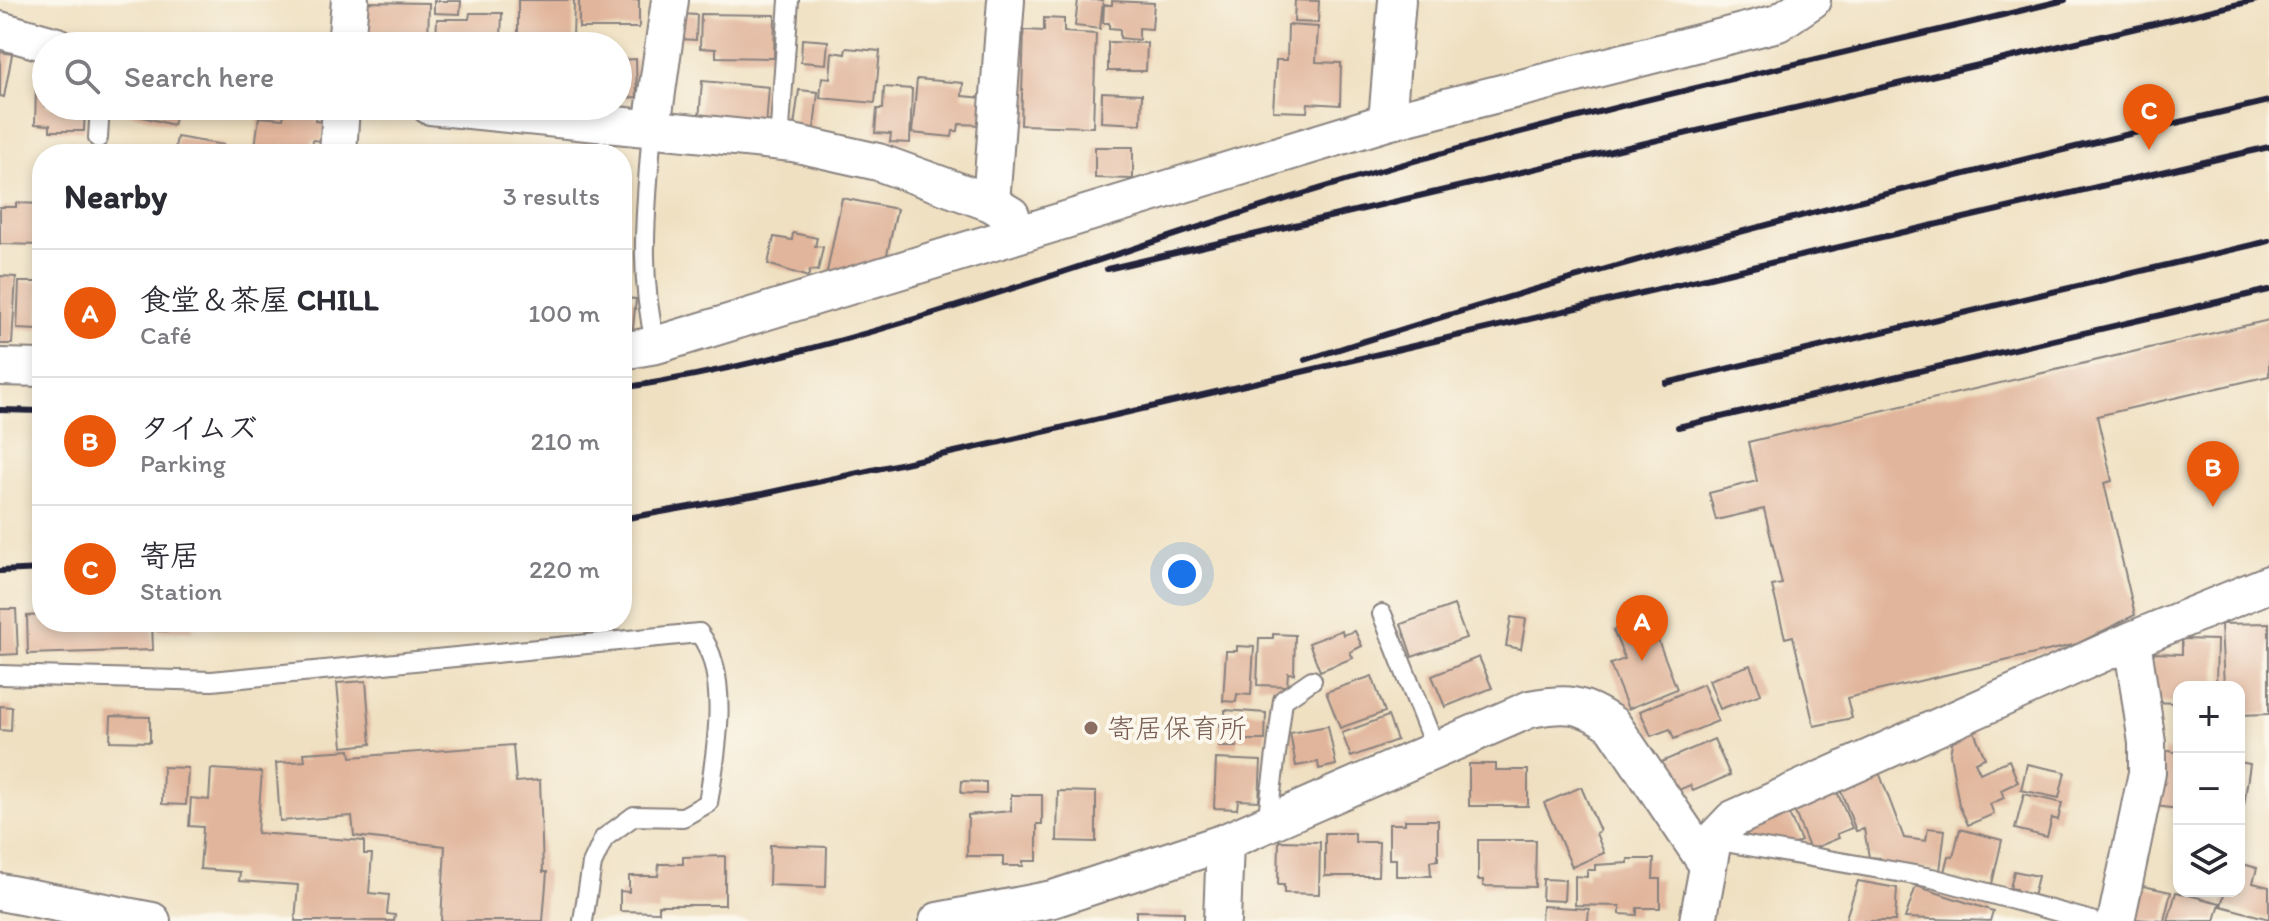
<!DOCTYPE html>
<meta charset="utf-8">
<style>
:root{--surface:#fff;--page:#f7f7f7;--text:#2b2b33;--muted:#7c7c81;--line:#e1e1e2;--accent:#ea580c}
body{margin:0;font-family:Itim,"Klee One",sans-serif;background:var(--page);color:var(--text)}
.controls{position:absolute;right:24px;bottom:24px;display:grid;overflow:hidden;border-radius:16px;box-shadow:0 4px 12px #0003}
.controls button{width:72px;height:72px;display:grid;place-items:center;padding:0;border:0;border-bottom:2px solid var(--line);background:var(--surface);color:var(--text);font:40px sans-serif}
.you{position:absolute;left:1182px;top:574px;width:28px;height:28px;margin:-20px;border:6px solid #fff;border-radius:50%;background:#1a73e8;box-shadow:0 0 0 12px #1a73e833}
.badge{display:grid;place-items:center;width:52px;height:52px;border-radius:50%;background:var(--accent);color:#fff;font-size:26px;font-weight:700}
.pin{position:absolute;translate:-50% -66px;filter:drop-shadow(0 2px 4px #0008)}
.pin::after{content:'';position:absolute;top:42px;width:28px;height:24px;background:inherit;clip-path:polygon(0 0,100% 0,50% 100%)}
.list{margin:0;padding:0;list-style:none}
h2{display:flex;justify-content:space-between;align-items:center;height:104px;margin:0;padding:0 32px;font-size:34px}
h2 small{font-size:26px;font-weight:400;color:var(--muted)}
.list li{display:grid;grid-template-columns:52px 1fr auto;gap:24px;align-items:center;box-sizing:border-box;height:128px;padding:0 32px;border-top:2px solid var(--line)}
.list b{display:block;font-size:30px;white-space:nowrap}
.list p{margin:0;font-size:26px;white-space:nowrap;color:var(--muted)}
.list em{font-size:26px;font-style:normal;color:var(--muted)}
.icon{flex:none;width:44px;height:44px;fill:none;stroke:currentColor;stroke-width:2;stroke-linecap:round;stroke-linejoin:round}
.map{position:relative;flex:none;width:2269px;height:921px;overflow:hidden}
.search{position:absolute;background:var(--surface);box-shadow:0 4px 12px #0003;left:32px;top:32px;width:600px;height:88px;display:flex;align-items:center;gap:20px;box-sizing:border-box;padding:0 28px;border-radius:44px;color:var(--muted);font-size:30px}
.panel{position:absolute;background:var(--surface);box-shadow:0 4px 12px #0003;left:32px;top:144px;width:600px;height:488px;border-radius:32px}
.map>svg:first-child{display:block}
.building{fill:#e1b59b}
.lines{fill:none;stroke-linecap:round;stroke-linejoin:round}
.service-casing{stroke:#88817e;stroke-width:22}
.minor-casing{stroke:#88817e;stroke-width:40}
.service{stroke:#fff;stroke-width:18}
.minor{stroke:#fff;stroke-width:36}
.rail{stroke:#22223b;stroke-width:6}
.education-dot{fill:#8d6e63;stroke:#fbf7ec;stroke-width:3}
.labels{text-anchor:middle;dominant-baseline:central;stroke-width:8;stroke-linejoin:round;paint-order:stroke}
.education-label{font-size:28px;fill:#785e54;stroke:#fbf7ec;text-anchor:start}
</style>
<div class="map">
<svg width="2269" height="921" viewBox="0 0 2269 921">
<rect width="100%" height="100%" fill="#fbf7ec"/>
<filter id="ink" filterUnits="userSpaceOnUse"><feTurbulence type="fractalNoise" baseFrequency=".0125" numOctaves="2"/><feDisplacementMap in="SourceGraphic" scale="16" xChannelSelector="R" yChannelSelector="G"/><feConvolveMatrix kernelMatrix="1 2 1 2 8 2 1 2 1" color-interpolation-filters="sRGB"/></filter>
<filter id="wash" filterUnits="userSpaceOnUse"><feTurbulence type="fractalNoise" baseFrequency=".006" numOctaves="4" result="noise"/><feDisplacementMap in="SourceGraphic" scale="32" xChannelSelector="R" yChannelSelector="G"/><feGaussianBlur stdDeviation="1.8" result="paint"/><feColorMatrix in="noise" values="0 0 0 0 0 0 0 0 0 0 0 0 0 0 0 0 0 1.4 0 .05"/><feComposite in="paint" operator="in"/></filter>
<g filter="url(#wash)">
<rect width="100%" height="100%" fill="#efe0c1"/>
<g id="blocks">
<path class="building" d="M518,0H574L573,40L560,39L559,46H533L534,40H518Z
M579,0H639V28H579Z
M1078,0H1103L1100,29L1075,26Z
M1295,0L1319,1L1318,23L1294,22Z
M434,1H461L460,14L434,13Z
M1112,1L1154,3L1152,29L1139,28V40L1120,38V29L1109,28V23H1103L1104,5H1112Z
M362,2L429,3L428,46L360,45Z
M470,13H502L501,38H492V46H442V41L436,42L437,19H469Z
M679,14L697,15L696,40L679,39Z
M701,14L775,15L774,58L716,57V49L700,48Z
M1044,18L1064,19V32L1096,34L1093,127L1021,125L1024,30L1044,31Z
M1288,25L1318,27L1316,62L1341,63L1340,105L1308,103L1307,112L1273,111L1276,60H1287Z
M802,39L828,41L826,64L801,62Z
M1108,42L1147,43L1146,71H1108Z
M846,48L880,51L875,103L820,98L822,77L830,78L832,52L845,54Z
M0,52L12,54L4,97L0,96Z
M636,59L637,97L618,98V60Z
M917,79L963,83L962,96L985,98L983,125L959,124L958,131H953L952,137L912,133Z
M702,81L769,87L766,127L699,120Z
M884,87L912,89L910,143L890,142L891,134L875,133L877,109H883Z
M36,88L46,89V106H85L84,131H50V125L35,124Z
M799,90L818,92L814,129L794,126Z
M1102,92L1142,94L1141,124L1101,122Z
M130,106H178L173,125L128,113Z
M286,106L316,110L315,121L324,122L322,141L313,140L311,154H254L259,117L283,119Z
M177,137L224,145L222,154H174Z
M126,146L167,148V154H126Z
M1095,147H1133V179L1095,178Z
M842,198L897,209L884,268L843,276L827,272Z
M16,203L42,204V245L0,244V207H16Z
M793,233L817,238L815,246L823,247L818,271L810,270L808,277L768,264L774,237L792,240Z
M0,276L16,277L12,344H0Z
M19,282H40L38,330L17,329Z
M622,298L636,299L633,328L622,327Z
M2269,320V376L2097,416L2112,481L2104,483L2135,615L2077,644L1847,698L1852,718L1814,726L1793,636L1785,638L1772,586L1782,584L1764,509L1716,520L1709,493L1757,481L1748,442Z
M1454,605L1466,638L1412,657L1401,624Z
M0,609H16L18,654L0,655Z
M42,615V622H152L153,650L28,654L27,616Z
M1511,617L1526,619L1521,649L1506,646Z
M1649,617L1677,689L1628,709L1610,664L1625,659L1613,630Z
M158,622H193V631H158Z
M2269,623V714L2239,715V687H2224L2221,624Z
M1342,630L1343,635L1355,631L1362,646L1350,652L1353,658L1320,671L1309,643Z
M1273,634L1295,635L1294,674L1288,673L1287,686L1257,685L1259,638H1273Z
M2182,639L2217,640L2216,687H2179L2178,703L2151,702L2153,653L2182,654Z
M1237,646L1254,647L1251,695L1237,694L1236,702L1223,701L1226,651H1237Z
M1479,657L1492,688L1445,707L1432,676Z
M1750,665L1761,694L1720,709L1709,680Z
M1372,676L1385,712L1340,728L1326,692Z
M366,681L371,744L343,747L337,683Z
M1703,684L1718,721L1674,739L1670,729L1651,736L1640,711Z
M0,706L12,707L11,731L0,730Z
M1225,710L1266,713L1265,740H1237V747H1219L1220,724H1225Z
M111,716L150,717V742L110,741Z
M1388,716L1397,740L1351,757L1342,733Z
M1328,726L1336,765L1319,769L1318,762L1296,766L1290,733Z
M1973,729L1985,758L1975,762L1980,773L2009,760L2018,782L2001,790L2004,798L1990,804L1994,814L1968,825L1959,805L1950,754L1953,738Z
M1714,739L1730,775L1693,791L1690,785L1672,793L1659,763Z
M513,745L516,782L540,780L543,872H547L543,921H441L445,846L354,836L352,816L280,821L276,763L305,761L304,753L350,750L351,757Z
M2164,750L2179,753V809L2155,806Z
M1216,759L1261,761L1259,801L1238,800L1237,809L1214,808Z
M2239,762L2250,764L2244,805H2239Z
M1469,764H1496V770H1528V806H1469Z
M2027,764L2065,772L2059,798L2021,790Z
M163,767L188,768L186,805L162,804Z
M211,769L262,772L257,833L364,841V854H372L369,893L389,895L387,914L395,915L394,921H295L298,885L239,881L240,872L200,869L203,827L189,826L191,798L209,800Z
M1879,772L1904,838L1926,841L1928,828L1945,830L1940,871L1879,863L1880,858L1869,857L1864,829L1856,831L1839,786Z
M962,781L986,782V794L961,793Z
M1581,787L1600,831L1596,833L1604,853L1572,867L1544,803Z
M1836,789L1852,828L1837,834L1839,838L1810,850L1792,805Z
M1058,791L1096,792V842L1057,841Z
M2024,794L2062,803L2058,820L2052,818L2047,837L2015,829Z
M1011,795H1042V824H1037V861H1023V866H1003V856H967L968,815L1011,811Z
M1787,810L1801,841L1789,847L1749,840L1744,829Z
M1405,820H1438V860L1430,861L1431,876H1396V859H1389V824H1405Z
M1960,829L2002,840L1992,884L1944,872L1948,856L1953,857Z
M1325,833H1355V842H1379L1378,876H1325Z
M1478,840H1536L1535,887L1483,886V880H1478Z
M1279,841L1320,842L1319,894L1284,893V885H1278Z
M770,845L827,847L826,887L769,885Z
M725,856V905H659V912L620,911V891L629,892V876H658L659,864H683V857Z
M1628,859H1654L1653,879H1660V908H1637V915L1620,914V906L1575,905V876L1587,877V870H1595V865L1628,863Z
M2239,863L2257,868L2253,883L2269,887V919L2221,906L2225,891H2239Z
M2014,871L2038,876L2032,901L2014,897L2016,889L2010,888Z
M1543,879L1565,880L1564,901L1542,900Z
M1858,881L1897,888L1895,921H1845Z
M1916,886L1993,911L1990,921L1905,918Z
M2143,886L2171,892L2164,921L2135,919Z
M2176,892L2220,903L2215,921H2168Z
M1542,906L1589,909L1588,921H1541Z
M1136,911L1184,912V921H1136Z"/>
</g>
</g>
<g filter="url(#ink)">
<use href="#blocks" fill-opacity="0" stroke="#88817e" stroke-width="2"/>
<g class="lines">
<g class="service-casing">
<path id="service" d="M652,127C647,202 637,271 656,345
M98,138L100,106
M779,142L789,0
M1382,614L1436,750
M0,675L212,681L699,633C731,674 716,754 708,803L683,817L634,816L604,838L592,864L583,921
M1267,823L1283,700L1312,680
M1713,840L1932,878L2092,921"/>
</g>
<g class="minor-casing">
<path id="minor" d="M1006,0L991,203L1011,215
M0,30L57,46
M346,46L350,0
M430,106L793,143L878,162L991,203
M1387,122L1397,0
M652,127L670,0
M338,154L341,106
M622,351L656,345L1387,122L1778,23L1812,0
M0,367L42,368
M0,892L152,921
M938,921L1053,899L1225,842L1530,709C1567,702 1582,703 1613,725L1707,864
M1222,921L1225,842
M1698,921L1713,840L1733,819L2132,640L2269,584
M2116,921L2147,773V743L2132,640"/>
</g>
<use href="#service" class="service"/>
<use href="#minor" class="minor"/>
<path class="rail" d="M1107,269L2256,0
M1305,360C1622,257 1944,177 2269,101
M1666,383L2269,241
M622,388C863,351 1090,258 1322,188C1566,114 1817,60 2065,0
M0,410L42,411
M1678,427L2269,290
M622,519L762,494L996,443L2269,147
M0,571L42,569"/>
</g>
</g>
<circle class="education-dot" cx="1091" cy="728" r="8"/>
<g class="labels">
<g class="education-label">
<text x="1107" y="728">寄居保育所</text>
</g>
</g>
</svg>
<div class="controls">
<button>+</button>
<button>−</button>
<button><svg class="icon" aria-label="layers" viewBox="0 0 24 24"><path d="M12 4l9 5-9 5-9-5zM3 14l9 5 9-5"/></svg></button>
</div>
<div class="you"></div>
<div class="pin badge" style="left:1642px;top:661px">A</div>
<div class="pin badge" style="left:2213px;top:507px">B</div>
<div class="pin badge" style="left:2149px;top:150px">C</div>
<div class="search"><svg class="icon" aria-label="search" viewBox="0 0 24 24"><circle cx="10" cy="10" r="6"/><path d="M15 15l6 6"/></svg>Search here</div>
<section class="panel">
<h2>Nearby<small>3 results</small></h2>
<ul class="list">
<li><span class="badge">A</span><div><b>食堂＆茶屋 CHILL</b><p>Café</p></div><em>100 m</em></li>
<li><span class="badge">B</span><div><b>タイムズ</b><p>Parking</p></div><em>210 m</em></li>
<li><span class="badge">C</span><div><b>寄居</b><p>Station</p></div><em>220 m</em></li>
</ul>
</section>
</div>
